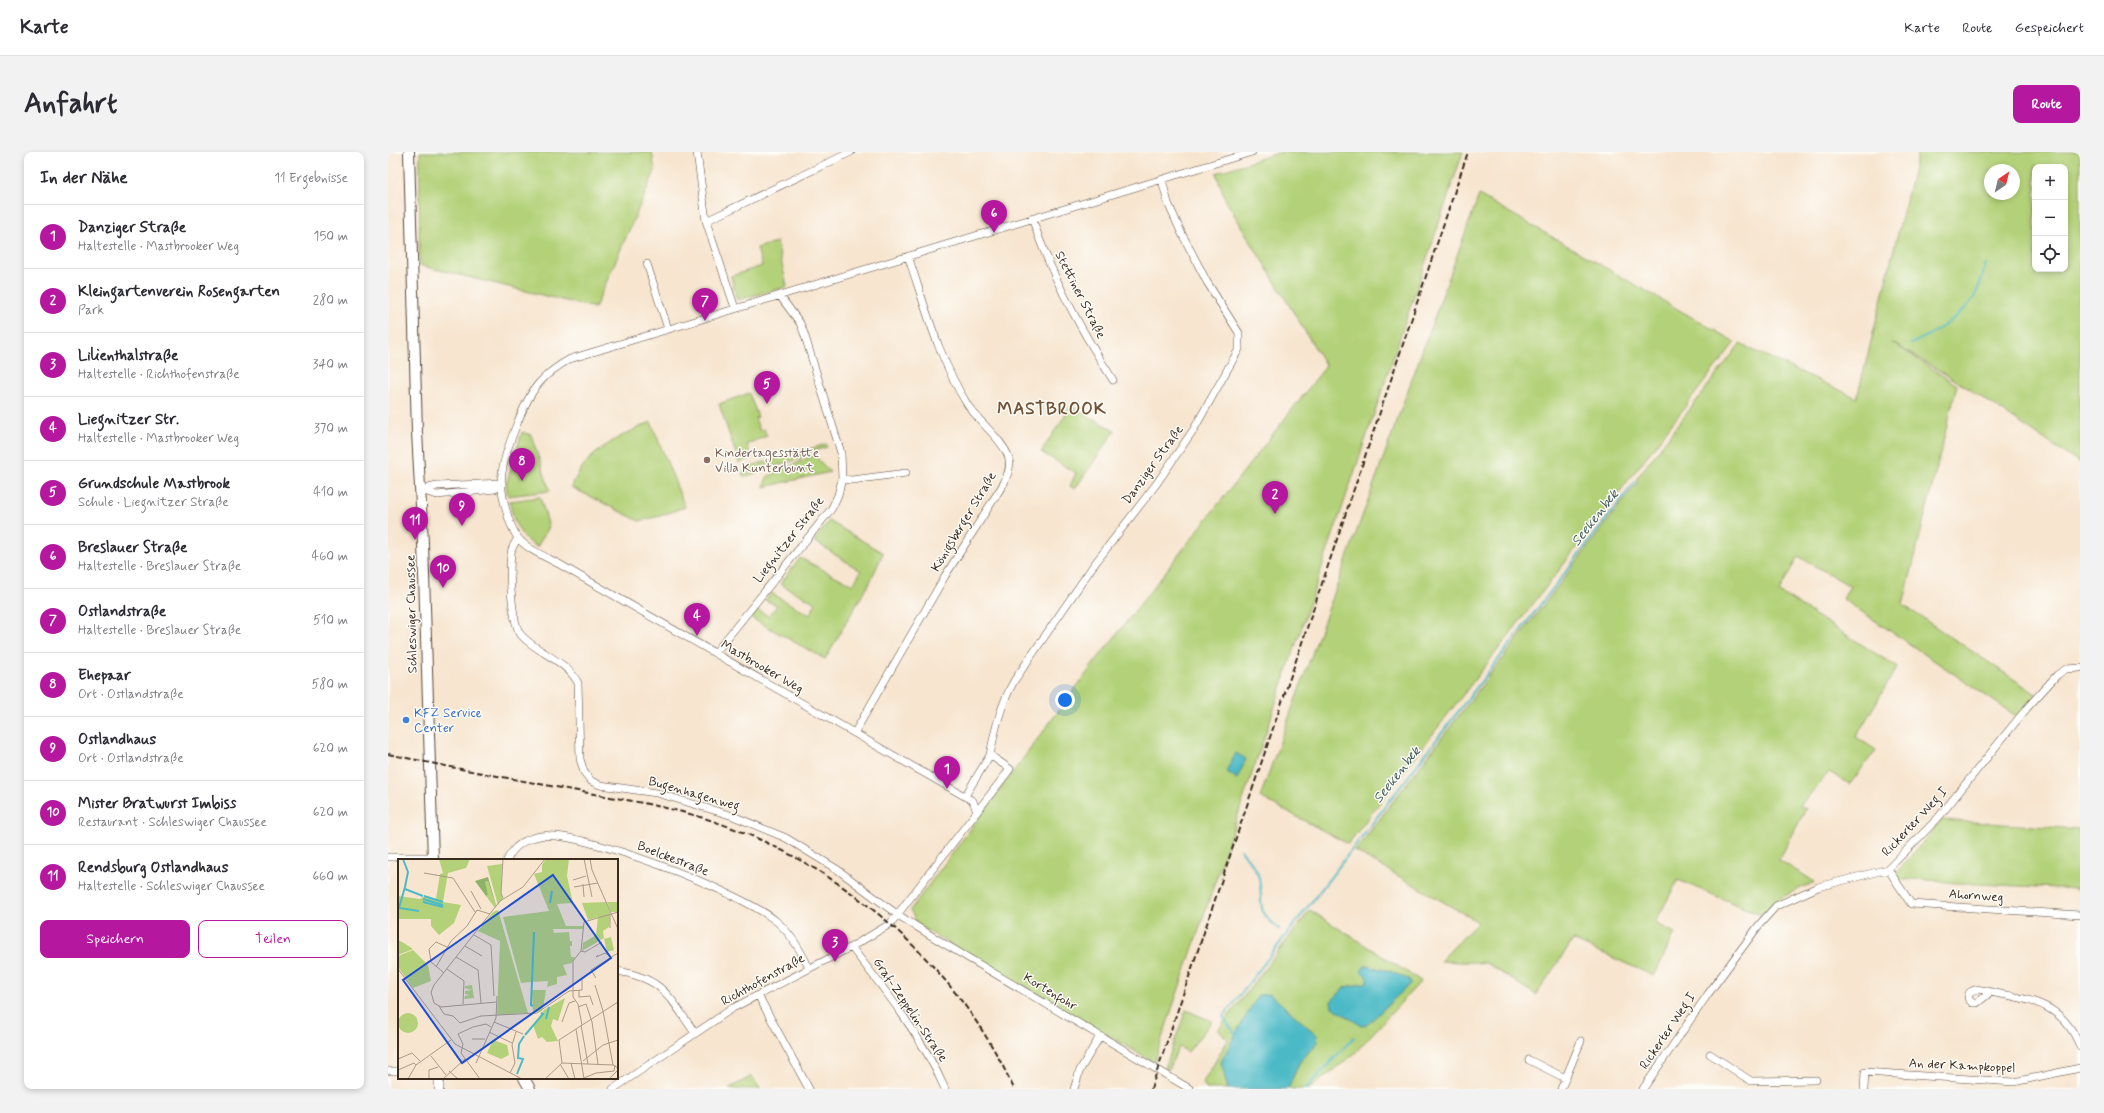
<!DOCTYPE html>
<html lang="de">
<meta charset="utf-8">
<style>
:root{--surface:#fff;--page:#f2f2f3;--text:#2b2b33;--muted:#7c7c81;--line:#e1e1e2;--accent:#b5179e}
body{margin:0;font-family:Mynerve,sans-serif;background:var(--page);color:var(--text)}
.controls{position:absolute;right:12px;top:12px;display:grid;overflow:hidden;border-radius:8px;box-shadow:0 2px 6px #0003}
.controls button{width:36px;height:36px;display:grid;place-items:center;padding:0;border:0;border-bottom:1px solid var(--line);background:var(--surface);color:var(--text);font:20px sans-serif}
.compass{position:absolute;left:1596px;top:12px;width:36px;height:36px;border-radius:50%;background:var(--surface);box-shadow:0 2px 6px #0003;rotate:35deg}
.you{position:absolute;left:677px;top:548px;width:14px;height:14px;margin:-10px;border:3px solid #fff;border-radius:50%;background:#1a73e8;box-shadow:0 0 0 6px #1a73e833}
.badge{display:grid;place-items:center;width:26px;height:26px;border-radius:50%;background:var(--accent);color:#fff;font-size:13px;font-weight:700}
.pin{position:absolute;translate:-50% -33px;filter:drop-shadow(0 1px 2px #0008)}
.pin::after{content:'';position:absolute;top:21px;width:14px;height:12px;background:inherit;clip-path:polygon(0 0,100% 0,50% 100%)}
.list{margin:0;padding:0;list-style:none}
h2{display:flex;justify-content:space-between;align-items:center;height:52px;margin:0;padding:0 16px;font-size:17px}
h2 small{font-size:13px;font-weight:400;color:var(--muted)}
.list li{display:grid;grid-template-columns:26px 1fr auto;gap:12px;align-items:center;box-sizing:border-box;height:64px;padding:0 16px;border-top:1px solid var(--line)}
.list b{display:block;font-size:15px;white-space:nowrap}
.list p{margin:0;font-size:13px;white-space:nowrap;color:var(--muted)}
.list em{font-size:13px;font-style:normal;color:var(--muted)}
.actions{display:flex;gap:8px;padding:12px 16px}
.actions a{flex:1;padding:9px 0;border:1px solid var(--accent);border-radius:8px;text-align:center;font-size:14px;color:var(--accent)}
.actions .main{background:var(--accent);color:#fff}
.icon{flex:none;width:22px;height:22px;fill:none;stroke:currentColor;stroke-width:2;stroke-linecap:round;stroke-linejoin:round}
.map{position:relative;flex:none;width:1692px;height:937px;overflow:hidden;border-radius:8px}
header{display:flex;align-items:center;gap:24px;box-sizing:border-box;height:56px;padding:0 20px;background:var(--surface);border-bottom:1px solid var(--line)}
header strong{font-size:19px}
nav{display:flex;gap:22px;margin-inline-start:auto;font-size:14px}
.intro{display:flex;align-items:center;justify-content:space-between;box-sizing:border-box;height:96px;padding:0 24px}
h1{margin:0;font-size:28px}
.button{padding:10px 18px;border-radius:8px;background:var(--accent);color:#fff;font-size:14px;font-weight:700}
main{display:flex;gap:24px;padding:0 24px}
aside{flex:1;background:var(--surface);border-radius:8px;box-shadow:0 2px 6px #0003}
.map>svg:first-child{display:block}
.green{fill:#b3d178;stroke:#777e4b;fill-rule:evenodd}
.water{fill:#4cbac6;stroke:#447272}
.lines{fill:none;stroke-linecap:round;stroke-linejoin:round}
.stream{stroke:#4cbac6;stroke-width:2}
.minor-casing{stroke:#574639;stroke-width:8}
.tertiary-casing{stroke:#574639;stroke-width:10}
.secondary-casing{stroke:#574639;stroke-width:12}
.minor{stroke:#fff;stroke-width:7}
.tertiary{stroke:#fff;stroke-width:9}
.secondary{stroke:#fff;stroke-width:10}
.rail{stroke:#3b2a1e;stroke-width:2;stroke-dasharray:6 3;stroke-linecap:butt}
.education-dot{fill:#8d6e63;stroke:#fdfcf7;stroke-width:1.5}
.shop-dot{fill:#3f7fe0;stroke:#fdfcf7;stroke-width:1.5}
.labels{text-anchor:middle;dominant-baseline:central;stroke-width:3;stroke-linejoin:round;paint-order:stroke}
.street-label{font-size:13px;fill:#3b2a1e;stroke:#fdfcf7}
.education-label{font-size:13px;fill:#785e54;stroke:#fdfcf7;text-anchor:start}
.shop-label{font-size:13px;fill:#366cbe;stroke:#fdfcf7;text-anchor:start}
.water-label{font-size:14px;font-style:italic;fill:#415c59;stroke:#fdfcf7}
.district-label{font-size:17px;font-weight:bold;letter-spacing:1px;fill:#725335;stroke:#fdfcf7}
.inset-river{fill:none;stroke:#4cbac6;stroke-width:2}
.inset-road{fill:none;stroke:#ac9a88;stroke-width:1}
.view{fill:#1d4ed8;fill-opacity:0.15;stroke:#1d4ed8;stroke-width:2}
.inset-edge{fill:none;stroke:#3b2a1e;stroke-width:2}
</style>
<header>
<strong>Karte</strong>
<nav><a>Karte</a><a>Route</a><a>Gespeichert</a></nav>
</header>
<div class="intro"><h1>Anfahrt</h1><a class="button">Route</a></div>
<main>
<aside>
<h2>In der Nähe<small>11 Ergebnisse</small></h2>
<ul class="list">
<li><span class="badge">1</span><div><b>Danziger Straße</b><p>Haltestelle · Mastbrooker Weg</p></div><em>150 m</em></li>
<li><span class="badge">2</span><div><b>Kleingartenverein Rosengarten</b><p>Park</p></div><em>280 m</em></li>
<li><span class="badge">3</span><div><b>Lilienthalstraße</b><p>Haltestelle · Richthofenstraße</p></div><em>340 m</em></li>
<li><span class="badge">4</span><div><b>Liegnitzer Str.</b><p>Haltestelle · Mastbrooker Weg</p></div><em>370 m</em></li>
<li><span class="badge">5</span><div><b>Grundschule Mastbrook</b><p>Schule · Liegnitzer Straße</p></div><em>410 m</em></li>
<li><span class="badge">6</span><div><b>Breslauer Straße</b><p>Haltestelle · Breslauer Straße</p></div><em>460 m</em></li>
<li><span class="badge">7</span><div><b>Ostlandstraße</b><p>Haltestelle · Breslauer Straße</p></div><em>510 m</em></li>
<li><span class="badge">8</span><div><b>Ehepaar</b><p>Ort · Ostlandstraße</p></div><em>580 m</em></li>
<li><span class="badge">9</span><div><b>Ostlandhaus</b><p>Ort · Ostlandstraße</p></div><em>620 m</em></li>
<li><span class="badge">10</span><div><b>Mister Bratwurst Imbiss</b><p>Restaurant · Schleswiger Chaussee</p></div><em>620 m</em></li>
<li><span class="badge">11</span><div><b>Rendsburg Ostlandhaus</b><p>Haltestelle · Schleswiger Chaussee</p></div><em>660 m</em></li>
</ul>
<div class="actions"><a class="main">Speichern</a><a>Teilen</a></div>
</aside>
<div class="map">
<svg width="1692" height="937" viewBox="0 0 1692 937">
<rect width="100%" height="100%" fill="#fdfcf7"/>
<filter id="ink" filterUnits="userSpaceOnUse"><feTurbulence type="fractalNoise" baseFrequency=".025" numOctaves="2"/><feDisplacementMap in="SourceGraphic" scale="8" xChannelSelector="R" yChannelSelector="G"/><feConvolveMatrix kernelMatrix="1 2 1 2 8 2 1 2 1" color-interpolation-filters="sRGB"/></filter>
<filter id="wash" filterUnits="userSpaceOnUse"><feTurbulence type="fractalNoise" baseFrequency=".012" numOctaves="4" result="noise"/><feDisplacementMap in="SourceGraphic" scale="16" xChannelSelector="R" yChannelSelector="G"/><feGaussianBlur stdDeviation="0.9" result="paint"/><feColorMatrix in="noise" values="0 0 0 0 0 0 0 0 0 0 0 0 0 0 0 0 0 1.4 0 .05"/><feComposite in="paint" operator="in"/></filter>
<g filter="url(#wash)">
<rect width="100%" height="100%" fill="#f7e5cf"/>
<path class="green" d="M32,0H264L267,19L207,156L31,113Z
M893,0H1075L766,910L531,774L522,758L707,510L938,214L838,49L828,21Z
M1530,0H1692V311L1572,231L1503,190L1569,233L1515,453L1651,544L1631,566L1455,447L1462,434L1410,404L1391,440L1509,515L1468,585L1488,598L1462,632L1441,620L1412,654L1418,657L1391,708L1427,730C1406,739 1388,746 1373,763L1290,728L1267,771L1287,781L1266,824L1185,788L1148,843L1098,811L1052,809L1090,770L967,699L1249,331V326L1352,192L1469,246ZM1647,15H1677V117H1647ZM1602,18H1626V42H1602Z
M1091,43L1347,190L960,692L872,645Z
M389,90L399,135L349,148L343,124L374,114L369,96Z
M361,241L370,265L367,266L372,279L376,277L379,284L359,292L363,306L351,311L331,252Z
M683,254L727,279L687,337L682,334L688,321L653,300Z
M263,270L297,355L272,364L251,369L183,335C187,328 191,319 196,313C212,293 240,280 263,270Z
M134,280L143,283L162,339L120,344L118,333Z
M438,292L439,295L412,303L413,306L356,325L354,321L361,319L360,315Z
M426,303L442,320L376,335L379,325Z
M152,345L161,375L149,395C131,385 124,368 122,349Z
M441,369L495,401L483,428L437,507L363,466L369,458L381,464L389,453L377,448L383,441L422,463L428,451L392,432L412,406L465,433L473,419L426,389Z
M1554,668L1692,677V737L1568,731L1531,727L1514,728L1508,721Z
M922,758L1033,829L964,904L921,937H900L911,911L930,890L833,910L840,937H818L815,930L840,888L830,878ZM977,814L1002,819L1021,828L957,835L978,831L980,826Z
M798,858L824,869L800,900L791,895L780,918L777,916Z
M364,924L372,937H340Z"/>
<path class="water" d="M848,601L858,607L849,627L838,619Z
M977,814L1002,819L1022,828V832L979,873H972L944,855L943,849L957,835L978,831L980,826L973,819Z
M882,842L929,883L930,890L911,911L900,937H840L833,910L848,881L870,843Z"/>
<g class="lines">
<path class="stream" d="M1523,192C1544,182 1571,166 1585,147C1591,137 1595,123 1598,112
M853,698C859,706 870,717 871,727C877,757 865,754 891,777
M848,883L835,865L1247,330
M917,937L966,885"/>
</g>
</g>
<g filter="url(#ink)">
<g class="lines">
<g class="minor-casing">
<path id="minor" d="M309,0L318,69L347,156
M644,66C663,124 692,177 725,228
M318,69L463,0
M259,112L280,177
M454,327L464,328L518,321
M32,338L49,343L107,337L114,331
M32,338L49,334L114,331
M130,386C127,391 123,396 123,402C121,418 123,473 134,484C151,502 178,508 190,531L192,607L196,620L203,629L212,633L269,641L345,664L398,686L450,718L510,763L555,791L802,937
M327,501L444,356L450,343L454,327L453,301L416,181L412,171L392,144
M467,580L557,424L616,331C619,323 623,316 621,307C618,291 589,268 579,252C551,207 537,154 520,104
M602,603C607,577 613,552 626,529L705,414L769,331L806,277L851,197V181L819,130L793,80L780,51L774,28
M589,660L585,649L171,412C158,405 140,398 130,386C120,372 111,338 114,321C117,299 136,248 151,231C160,221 171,213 182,207L864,0
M0,705H45
M119,708C126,694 136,687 152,684C194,678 355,741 388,769C403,781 413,799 421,816
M1500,717L1523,752L1692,763
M463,795C498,839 535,886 557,937
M229,819C277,827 281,845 307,881
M1603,840L1589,851H1584L1580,846L1581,841C1588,834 1598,839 1607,841C1645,847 1677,854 1692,895
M370,843L421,937
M1322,902L1363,929L1428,928
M1141,908L1177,926
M0,919H11
M225,937L345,856L463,795L502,772L622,617L602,603L577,644
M686,937L692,918L712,884
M1173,937L1193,889
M1255,937L1320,842L1371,773L1388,754L1430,735L1500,717L1550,666L1639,556L1669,523L1678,517L1692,516
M1476,937L1477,920L1626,930L1692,916"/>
</g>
<g class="tertiary-casing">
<path id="tertiary" d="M51,926V937"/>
</g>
<g class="secondary-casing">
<path id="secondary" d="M21,0L29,280L35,391L45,708
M136,926L142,937"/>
</g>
<use href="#minor" class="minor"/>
<use href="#tertiary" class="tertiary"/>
<use href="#secondary" class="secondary"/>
<path class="rail" d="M0,602C65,616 130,628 195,640C233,647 271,653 309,664C444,704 568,808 626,937
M763,937L1080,0"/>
</g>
</g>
<circle class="education-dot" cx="319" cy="308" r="4"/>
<circle class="shop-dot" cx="18" cy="568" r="4"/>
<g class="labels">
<g class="street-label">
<text transform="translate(692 143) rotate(63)">Stettiner Straße</text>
<text transform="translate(765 313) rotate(-54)">Danziger Straße</text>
<text transform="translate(576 370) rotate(-59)">Königsberger Straße</text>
<text transform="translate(401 388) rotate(-52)">Liegnitzer Straße</text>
<text transform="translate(24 462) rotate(-91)">Schleswiger Chaussee</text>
<text transform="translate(374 515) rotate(30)">Mastbrooker Weg</text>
<text transform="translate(306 642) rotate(16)">Bugenhagenweg</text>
<text transform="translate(1527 670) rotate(-47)">Rickerter Weg I</text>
<text transform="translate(285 707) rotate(21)">Boelckestraße</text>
<text transform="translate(1588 744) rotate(4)">Ahornweg</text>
<text transform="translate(375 828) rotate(-29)">Richthofenstraße</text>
<text transform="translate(662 840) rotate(31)">Kortenfohr</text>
<text transform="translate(522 858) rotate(56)">Graf-Zeppelin-Straße</text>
<text transform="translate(1280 879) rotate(-56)">Rickerter Weg I</text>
<text transform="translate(1574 914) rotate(3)">An der Kampkoppel</text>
</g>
<g class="education-label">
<text x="327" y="301">Kindertagesstätte<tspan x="327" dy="15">Villa Kunterbunt</tspan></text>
</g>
<g class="shop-label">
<text x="26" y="561">KFZ Service<tspan x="26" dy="15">Center</tspan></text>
</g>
<g class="water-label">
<text transform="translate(1207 366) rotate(-52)">Seekenbek</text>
<text transform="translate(1009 623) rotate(-52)">Seekenbek</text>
</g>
<g class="district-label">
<text x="664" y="257">MASTBROOK</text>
</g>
</g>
<g transform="translate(10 707)">
<rect width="220" height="220" fill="#f7e5cf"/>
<path d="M41,0H72L68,9L50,14L45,43L63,46L56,64L41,76L33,67V60H0V37L22,40L27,37L38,40L42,15L45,14ZM148,0H171L169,17L175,44L159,45L168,67H185V70H155L156,74L171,73L172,82H174V87H172L173,98H177L174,104L165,106L169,116L159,118V125L149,128L150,122L134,123L136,73L133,123L123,124L105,58L151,52L136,15L144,13V6ZM104,5L103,34L105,39L100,46L89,7ZM90,22L98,47L97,49L88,37L90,36L86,23ZM208,43L212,53L211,68L205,72L206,79L184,92L185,84L198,76L200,58L190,61L184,44ZM209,43H220V53H213ZM100,51L130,154L99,156L102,82L80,72L95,53ZM213,78L216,91L209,93L206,80ZM0,81L6,84L15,90L0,96ZM15,91L30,106L33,122L15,129L0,108V97ZM74,126L76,139L66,140L67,137L72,136L67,135V132L74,131L67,129V127ZM134,131H148L145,150L142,153H135ZM167,139L160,162L155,160L153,167L160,182L149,183L144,178L140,180L135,166L146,151ZM0 164a10 10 0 1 1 20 0a10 10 0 1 1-20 0ZM95,181L109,186L111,196L103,200L89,194Z" fill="#b3d178"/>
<path d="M90,18L98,46V47L90,22L87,23L90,36L88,37L77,22Z" fill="#8eb368"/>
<path class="inset-river" d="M5,0L10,13L7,28M7,28L1,49L21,52M7,30L25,37M26,37L45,43M25,40L45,46M25,43L45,48M152,44L154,32M135,147L133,146L136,73M148,160L151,148M127,176L145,155L143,154M119,215L125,200L120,199L121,185L126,177"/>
<path class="inset-road" d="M105,0L103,34L105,39M186,0L194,38M192,0L194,11L220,70M26,14L55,19L77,53M175,21L188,17M185,25L186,38M176,28L200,24M73,32L83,50M212,69V55M76,76L93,86L96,137M67,87L84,97M183,92L187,93L204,83M200,96L198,98L207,94L212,97M58,98L80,111L83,144M38,108L53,82L69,67L79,51L92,55M0,110L57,185L124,220M49,110L66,122L65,145M46,114L33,103L31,90L38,83L49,88M198,119L193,111L220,94M197,126L205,152L215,206M181,131V138L192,137L195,146M36,144L33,133L36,126L102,42L125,28L147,0M36,144L43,148L99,143M41,147L46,155L55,157L62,164L83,157L139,154L171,132L184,131V119M180,148L188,145L194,163L200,205M96,163L125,175M164,163L171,144L177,142M183,166L190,205M184,166L180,145L175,138V102L183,92L186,63L220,53M91,173L114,184M74,180H87M33,197L48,216M0,200L14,194L22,202M185,202L205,186L220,181M78,204L98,159L99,137M164,204L161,181L178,170M173,204L177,220M162,205L171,220M0,211L16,204L18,206M51,212L60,220M112,214L117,204L114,186L118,173M186,219L198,214L216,212L217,206M10,220L18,206L53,181M31,220V211L40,208M45,220L67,200M82,220L63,194L65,185L60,175L75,168L88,165L93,168M147,220L164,204L215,206L220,209M186,220L178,170L220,143M211,220L220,211"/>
<path class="view" d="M155,16L213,99L64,204L5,121Z"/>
<rect width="220" height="220" class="inset-edge"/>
</g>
</svg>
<div class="controls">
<button>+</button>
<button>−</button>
<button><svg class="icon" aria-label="locate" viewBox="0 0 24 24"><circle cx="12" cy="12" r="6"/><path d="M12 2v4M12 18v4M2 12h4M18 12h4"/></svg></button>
</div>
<svg class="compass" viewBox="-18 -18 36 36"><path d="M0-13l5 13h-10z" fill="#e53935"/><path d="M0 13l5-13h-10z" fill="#7c7c81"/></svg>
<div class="you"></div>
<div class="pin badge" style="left:559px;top:637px">1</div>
<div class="pin badge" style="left:887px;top:362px">2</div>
<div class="pin badge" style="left:447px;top:810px">3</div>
<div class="pin badge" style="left:309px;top:484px">4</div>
<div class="pin badge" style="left:379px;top:252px">5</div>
<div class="pin badge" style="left:606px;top:81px">6</div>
<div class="pin badge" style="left:317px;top:169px">7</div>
<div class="pin badge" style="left:134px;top:329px">8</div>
<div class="pin badge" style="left:74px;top:374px">9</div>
<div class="pin badge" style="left:55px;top:436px">10</div>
<div class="pin badge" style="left:27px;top:388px">11</div>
</div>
</main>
